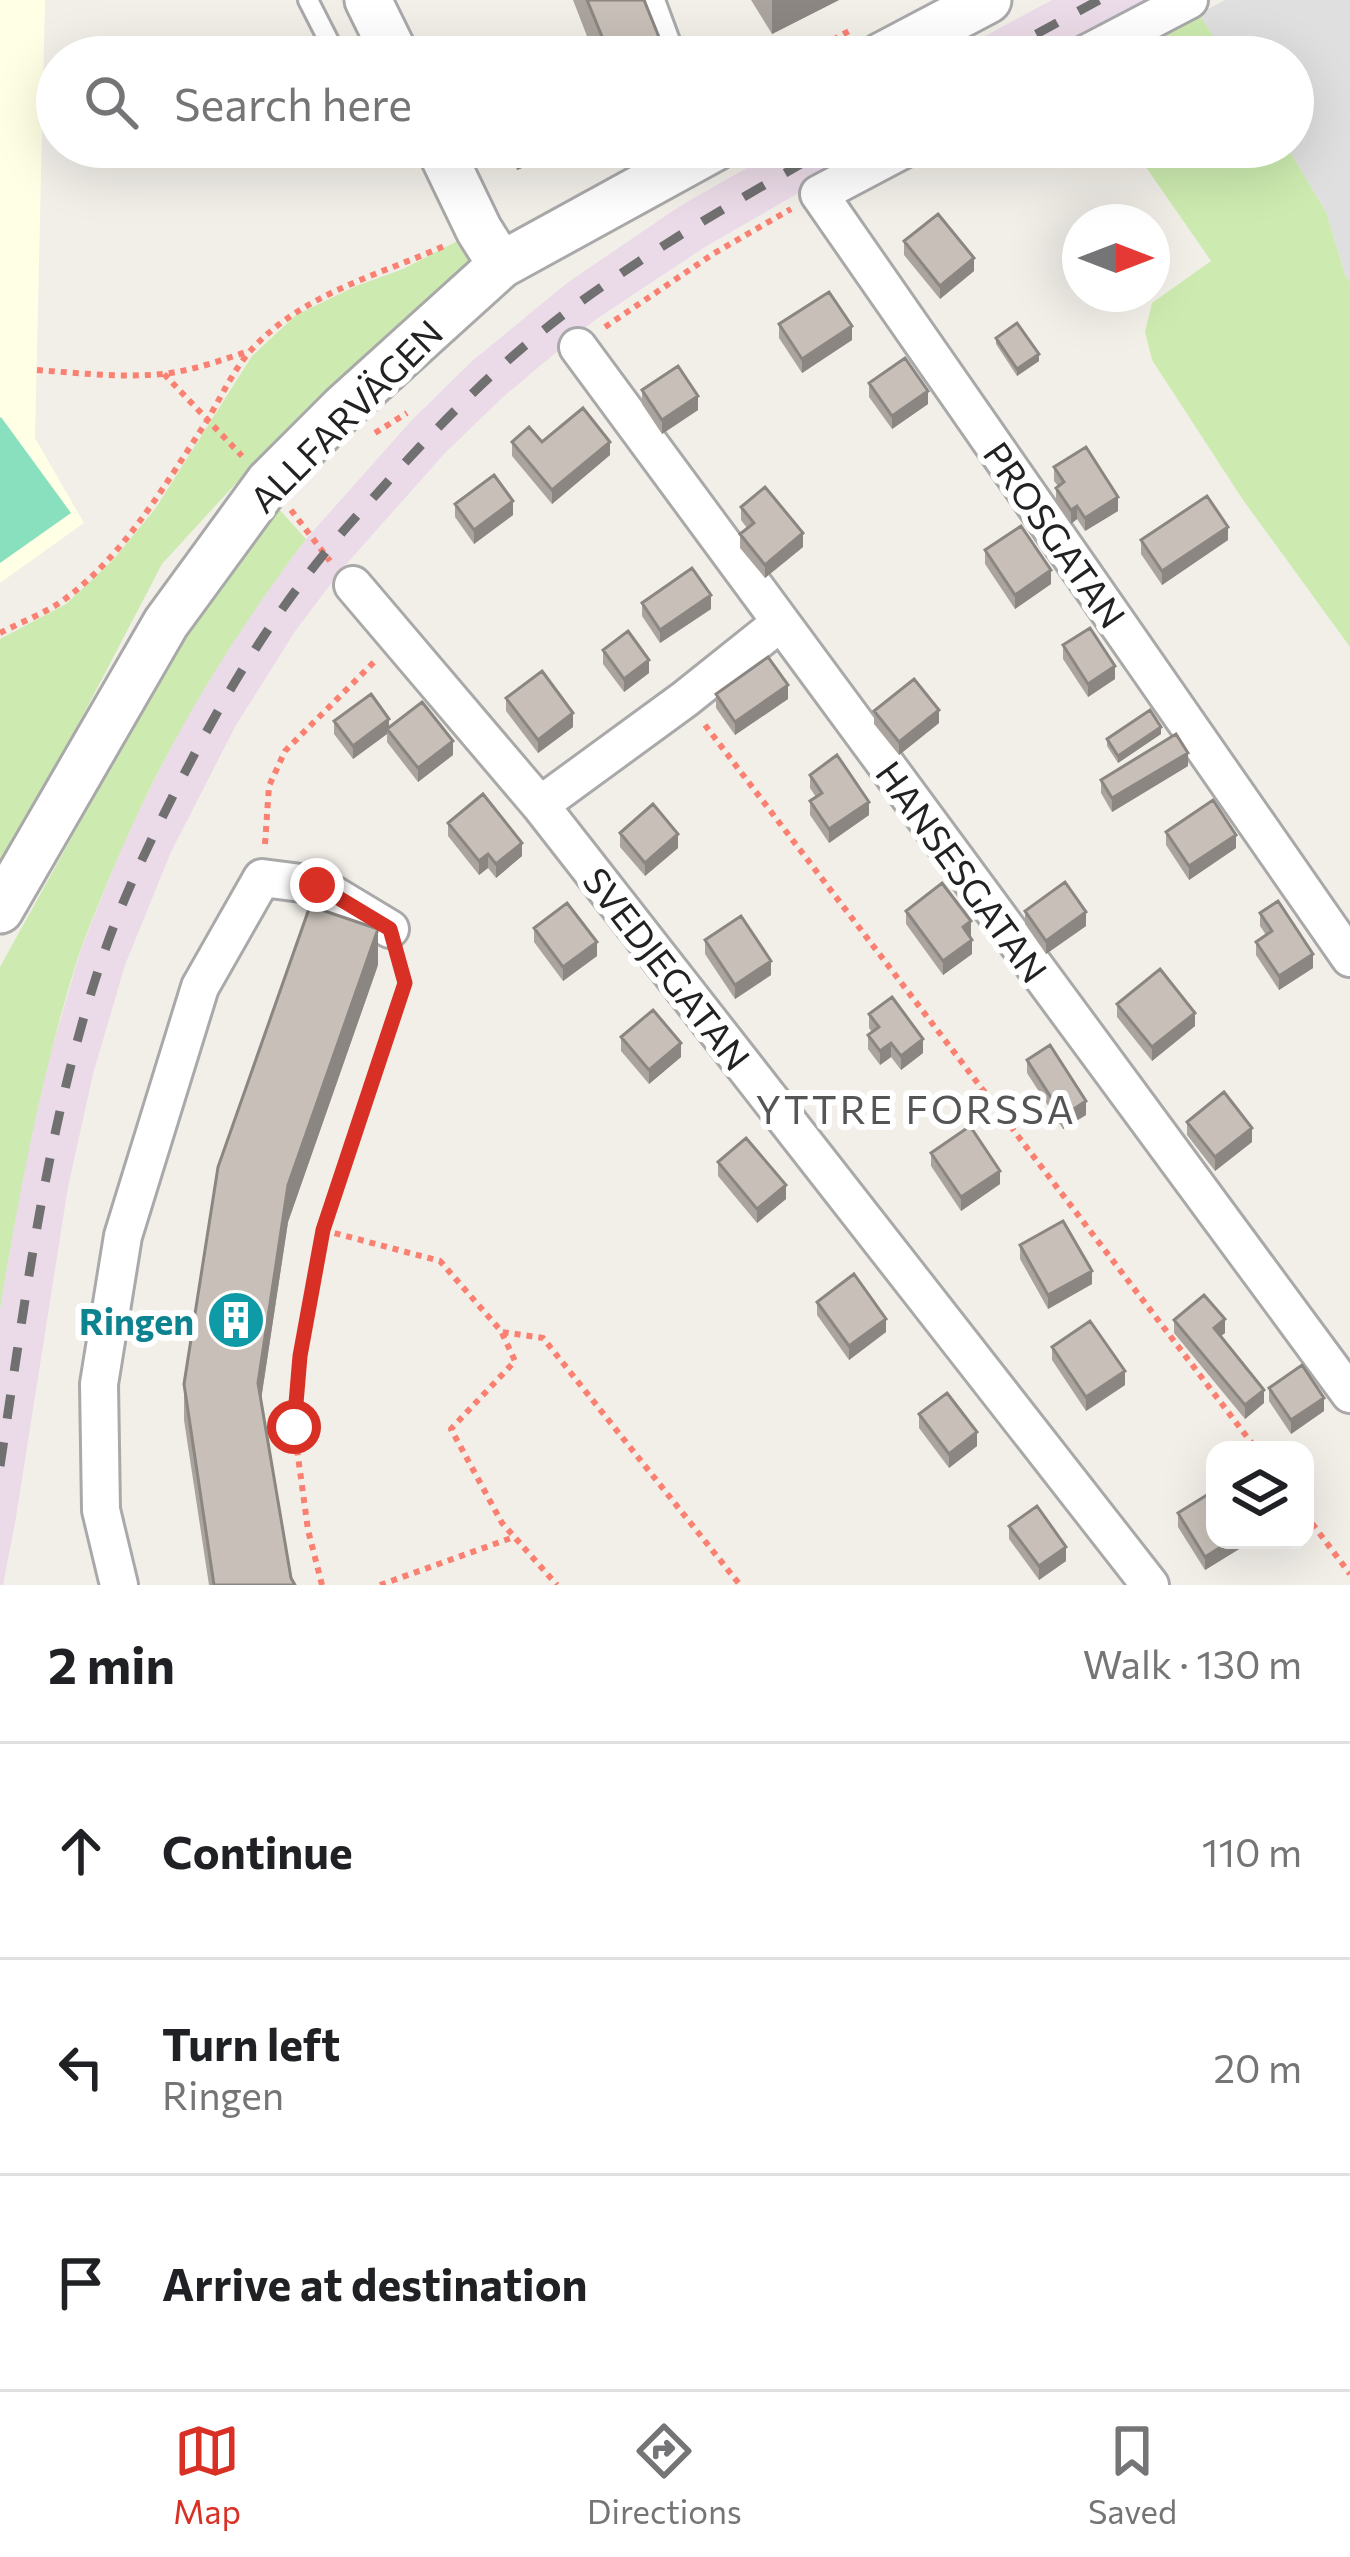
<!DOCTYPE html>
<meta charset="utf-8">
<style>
:root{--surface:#fff;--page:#f6f6f6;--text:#202124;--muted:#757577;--line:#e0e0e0;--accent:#d93025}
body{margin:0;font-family:Commissioner,sans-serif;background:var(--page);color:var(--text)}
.controls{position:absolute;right:36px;bottom:36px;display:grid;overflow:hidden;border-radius:24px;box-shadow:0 12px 48px #0002}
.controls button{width:108px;height:108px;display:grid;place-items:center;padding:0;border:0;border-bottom:3px solid var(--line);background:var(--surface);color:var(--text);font:60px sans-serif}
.compass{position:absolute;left:1062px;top:204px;width:108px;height:108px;border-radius:50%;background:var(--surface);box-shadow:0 12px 48px #0002;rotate:90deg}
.stop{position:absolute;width:36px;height:36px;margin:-27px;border:9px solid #d93025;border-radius:50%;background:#fff}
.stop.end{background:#d93025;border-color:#fff;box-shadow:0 3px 12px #0008}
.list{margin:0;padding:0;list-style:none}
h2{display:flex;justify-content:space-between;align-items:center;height:156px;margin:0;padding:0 48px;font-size:51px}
h2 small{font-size:39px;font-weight:400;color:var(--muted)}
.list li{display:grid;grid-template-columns:78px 1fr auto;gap:36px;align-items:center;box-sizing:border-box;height:216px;padding:0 48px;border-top:3px solid var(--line)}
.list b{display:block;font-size:45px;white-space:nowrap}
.list p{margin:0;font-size:39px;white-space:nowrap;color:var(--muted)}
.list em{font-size:39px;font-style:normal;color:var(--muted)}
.icon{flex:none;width:66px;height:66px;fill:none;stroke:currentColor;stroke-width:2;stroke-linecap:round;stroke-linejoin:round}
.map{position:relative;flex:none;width:1350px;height:1585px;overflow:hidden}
.search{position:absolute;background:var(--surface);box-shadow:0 12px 48px #0002;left:36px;right:36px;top:36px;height:132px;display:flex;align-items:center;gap:30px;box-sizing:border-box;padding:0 42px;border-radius:66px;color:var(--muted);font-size:45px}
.sheet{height:804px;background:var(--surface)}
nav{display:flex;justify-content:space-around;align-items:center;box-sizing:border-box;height:168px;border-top:3px solid var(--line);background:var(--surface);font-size:33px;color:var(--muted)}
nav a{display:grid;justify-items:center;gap:6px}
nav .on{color:var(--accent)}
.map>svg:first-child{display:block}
.residential{fill:#e0dfdf}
.industrial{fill:#ebdbe8}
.education{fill:#ffffe5}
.grass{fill:#cdebb0}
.pitch{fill:#88e0be}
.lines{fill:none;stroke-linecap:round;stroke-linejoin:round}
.service-casing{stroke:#a9a9a9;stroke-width:24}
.minor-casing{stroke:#a9a9a9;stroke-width:42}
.tertiary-casing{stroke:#a9a9a9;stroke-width:51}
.path{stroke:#fa8072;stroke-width:6;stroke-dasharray:6 6;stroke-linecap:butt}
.service{stroke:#fff;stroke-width:18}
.minor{stroke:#fff;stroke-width:36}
.tertiary{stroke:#fff;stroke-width:45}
.rail{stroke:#707070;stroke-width:9;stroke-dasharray:24 24;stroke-linecap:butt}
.wall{fill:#aba49e}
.shaded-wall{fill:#8b8681}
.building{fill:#c7bfb8;stroke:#8b8681;stroke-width:3}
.route{stroke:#d93025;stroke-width:15}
.labels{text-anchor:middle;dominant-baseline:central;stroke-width:12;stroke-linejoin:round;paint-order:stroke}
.street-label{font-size:36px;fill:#222;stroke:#fff}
.culture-label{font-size:36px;font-weight:bold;fill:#0d838f;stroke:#fff;text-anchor:end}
.neighbourhood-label{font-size:39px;letter-spacing:3px;fill:#555;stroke:#fff}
</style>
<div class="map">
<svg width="1350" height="1585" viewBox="0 0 1350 1585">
<rect width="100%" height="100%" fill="#f2efe9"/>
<path class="residential" d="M1225,0H1350V282L1345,275L1326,212L1287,147H1293V57H1227L1199,14Z"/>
<path class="industrial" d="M1052,0H1152L1046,57H946Z
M783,147H878L705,247L595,320L503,397L445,453L342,569L296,630L236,725L171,852L125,965L93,1074L68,1187L16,1517L3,1585H0V1309L22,1178L48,1062L81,949L128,832L194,702L258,603L306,539L411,421L471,362L567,283L680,206Z"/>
<path class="education" d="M0,0H45L35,438L84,523L0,583Z"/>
<path class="grass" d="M1199,14L1227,57H1117Z
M1132,147H1287L1326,212L1345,275L1350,282V647L1243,500L1152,360L1145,332L1152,303L1211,261Z
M479,230L486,272L339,380L261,456L162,564L0,874V639L66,604L113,560L155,509L252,356L296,315L356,286L403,269Z
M276,506L306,539C223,649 158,758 106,886C97,908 87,931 79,954C42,1070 20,1189 0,1309V967L185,632Z"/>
<path class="pitch" d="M1,417L71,513L0,563V418Z"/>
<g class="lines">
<g class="service-casing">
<path id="service" d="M308,0L337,57
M655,0L676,57"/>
</g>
<g class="minor-casing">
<path id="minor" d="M1080,57L1189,0
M908,147L819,194L1350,958
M578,347L1350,1394
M353,585L540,805L1150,1585
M540,805L685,699L780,623
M119,1585L101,1510L99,1384L123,1236L200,987L262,878L317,885L390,929"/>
</g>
<g class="tertiary-casing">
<path id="tertiary" d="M368,0L396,57
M880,57L988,0
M439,147L479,230L501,265
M0,910L166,623L269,482L343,408L501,265L716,147"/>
</g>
<path class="path" d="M801,57L851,30
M605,327L713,254L791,209
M37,370C78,373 121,378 162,374C191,371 219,361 246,352
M164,374L242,456
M375,433L407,413
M291,510L330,561
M0,633C21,622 46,613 65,599C124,555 163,488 203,427C219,402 232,371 252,349C304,293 377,276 444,246
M705,725L1257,1450
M265,844L269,786L285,751L377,659
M323,1230L440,1261L502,1332L543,1338L740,1585
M502,1333L515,1361L451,1429L502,1523L557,1585
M1305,1514L1350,1574
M322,1585L308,1530L294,1427L300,1356L323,1230L405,983L397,956
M380,1585L514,1537"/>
<use href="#service" class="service"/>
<use href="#minor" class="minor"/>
<use href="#tertiary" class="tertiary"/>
<path class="rail" d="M994,57L1099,0
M0,1466C26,1296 47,1122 102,959C122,899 150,841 179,784C220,703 266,625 324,554C345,528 368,504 390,479C449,414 512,351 583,300C662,243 746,195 831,147"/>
</g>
<path class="wall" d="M573,0H644L667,57L590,44Z
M751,0H839L772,34Z
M508,147H574L517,170Z
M1050,147H1097L1059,165Z
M904,241L974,271L940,299L904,255Z
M779,324L852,340L802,373L779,338Z
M996,338L1039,361L1017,376L996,344Z
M869,383L928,404L892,429L869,397Z
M642,390L698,410L662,434L642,404Z
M512,442H542L610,455L552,504L512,456Z
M1054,467L1118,511L1085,531L1077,519L1071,524L1056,501V488L1058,486L1054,481Z
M455,504L513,515L474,544L455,517Z
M741,507L803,547L765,578L740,548V534L747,528L741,520Z
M1141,540H1228L1162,585L1141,554Z
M985,550L1051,584L1015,609L985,564Z
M642,603L711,609L660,643L642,616Z
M1063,645L1115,679L1088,697L1063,659Z
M603,650L649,673L624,692L603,664Z
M716,694L788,699L735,735L716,708Z
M506,698L573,727L538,753L506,711Z
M874,711L939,723L899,755L874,724Z
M334,721L389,727L453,755L418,782L387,742V734L353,759L334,734Z
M1161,734L1118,763L1107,746V739Z
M1188,766L1112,812L1101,793V780Z
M810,775L869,815L829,843L810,815V801L816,797L810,788Z
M448,823L522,856L496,878L488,868L479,875L448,836Z
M1166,832L1236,848L1189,880L1166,845Z
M620,833L678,848L645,876L620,847Z
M906,911L971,935L969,936L972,954L943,975L906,924Z
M1025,911L1086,926L1046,954L1025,924Z
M1260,913L1313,968L1279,990L1256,955V942L1266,935L1260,926Z
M534,928L597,956L563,981L534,942Z
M705,940L771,975L735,999L705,954Z
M378,965L288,1222L261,1400L291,1578L295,1585H209L184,1420V1384Z
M1117,1004L1195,1026L1152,1061L1117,1017Z
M869,1014L923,1053L901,1070L891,1057L880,1065L868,1049V1035L872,1032L869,1028Z
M621,1037L681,1057L649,1084L621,1051Z
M1027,1060L1086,1115L1063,1129L1027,1073Z
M1187,1122L1252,1142L1215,1171L1187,1135Z
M931,1153L1000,1184L961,1211L931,1166Z
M718,1162L786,1199L757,1223L718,1176Z
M1020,1245L1092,1284L1048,1309L1020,1259Z
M817,1302L886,1332L849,1360L817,1315Z
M1174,1320L1225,1333L1220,1336L1264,1403L1245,1419L1174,1333Z
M1052,1347L1125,1385L1086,1411L1052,1360Z
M1269,1388L1324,1411L1291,1434L1269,1401Z
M919,1414L977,1446L949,1468L919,1428Z
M1178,1513L1249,1540V1543L1205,1570L1178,1527Z
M1009,1526L1066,1561L1039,1580L1009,1539Z"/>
<path class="shaded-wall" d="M772,0H839L772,34Z
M517,147H574L517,170Z
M1067,147H1097L1059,165V151Z
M974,258V271L940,299V286Z
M852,326V340L802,373V359Z
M1039,354V361L1017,376V369Z
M928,391V404L892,429V416Z
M698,396V410L662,434V420Z
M610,442V455L552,504V490Z
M1118,497V511L1085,531V518Z
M513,501V515L474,544V530Z
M1077,506V519L1071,524V510Z
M1228,527V540L1162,585V571Z
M803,533V547L765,578V565Z
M1051,570V584L1015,609V595Z
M711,595V609L660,643V630Z
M649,660V673L624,692V679Z
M1115,666V679L1088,697V684Z
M788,685V699L735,735V722Z
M939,710V723L899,755V742Z
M573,713V727L538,753V740Z
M389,719V732L387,729V734L353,759V746Z
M1161,727V734L1118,763V756Z
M453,741V755L418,782V768Z
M1188,753V766L1112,812V798Z
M869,802V815L829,843V829Z
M678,834V848L645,876V863Z
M1236,835V848L1189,880V866Z
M522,843V856L496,878V864Z
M488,854V868L479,875V861Z
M1086,912V926L1046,954V941Z
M971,921V935L963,941V927Z
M378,929V965L288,1222L258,1419V1383L288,1185Z
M972,940V954L943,975V961Z
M597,942V956L563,981V967Z
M1313,954V968L1279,990V976Z
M771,961V975L735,999V985Z
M1195,1013V1026L1152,1061V1047Z
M923,1039V1053L901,1070V1056Z
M681,1043V1057L649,1084V1070Z
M891,1043V1057L880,1065V1051Z
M1086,1101V1115L1063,1129V1116Z
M1252,1128V1142L1215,1171V1157Z
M1000,1171V1184L961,1211V1197Z
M786,1185V1199L757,1223V1209Z
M1092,1271V1284L1048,1309V1295Z
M886,1319V1332L849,1360V1346Z
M1225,1319V1333L1214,1342V1328Z
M1125,1371V1385L1086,1411V1397Z
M1264,1390V1403L1245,1419V1405Z
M1324,1398V1411L1291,1434V1420Z
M977,1432V1446L949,1468V1454Z
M1232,1540H1249V1543L1205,1570V1557Z
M1066,1547V1561L1039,1580V1566Z"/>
<path class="building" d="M587,0H644L667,57H558L603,39Z
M938,214L974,258L940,286L904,241Z
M829,292L852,326L802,359L779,324Z
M1017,323L1039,354L1017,369L996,338Z
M905,358L928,391L892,416L869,383Z
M678,366L698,396L662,420L642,390Z
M583,408L610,442L552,490L512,442L529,427L542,442Z
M1086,447L1118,497L1085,518L1077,506L1071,510L1056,488L1064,482L1054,467Z
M494,475L513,501L474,530L455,504Z
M765,487L803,533L765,565L740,534L754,523L741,507Z
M1207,496L1228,527L1162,571L1141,540Z
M1021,526L1051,570L1015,595L985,550Z
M692,568L711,595L660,630L642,603Z
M1090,628L1115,666L1088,684L1063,645Z
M628,631L649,660L624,679L603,650Z
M768,657L788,685L735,722L716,694Z
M542,671L573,713L538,740L506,698Z
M914,679L939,710L899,742L874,711Z
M371,694L389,719L353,746L334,721Z
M422,702L453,741L418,768L387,729Z
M1150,710L1161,727L1118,756L1107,739Z
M1176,734L1188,753L1112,798L1101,780Z
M837,755L869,802L829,829L810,801L822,793L810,775Z
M483,794L522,843L496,864L488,854L479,861L448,823Z
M1213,800L1236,835L1189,866L1166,832Z
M653,804L678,834L645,863L620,833Z
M1065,882L1086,912L1046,941L1025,911Z
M942,883L971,921L963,927L972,940L943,961L906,911Z
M1278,901L1313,954L1279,976L1256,942L1272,931L1260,913Z
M567,903L597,942L563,967L534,928Z
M310,906L378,929L288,1185L258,1383L291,1578L295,1585H214L184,1384L218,1167Z
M741,916L771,961L735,985L705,940Z
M1160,969L1195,1013L1152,1047L1117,1004Z
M892,997L923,1039L901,1056L891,1043L880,1051L868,1035L879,1027L869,1014Z
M653,1010L681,1043L649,1070L621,1037Z
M1050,1045L1086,1101L1063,1116L1027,1060Z
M1224,1092L1252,1128L1215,1157L1187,1122Z
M970,1126L1000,1171L961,1197L931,1153Z
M746,1138L786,1185L757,1209L718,1162Z
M1063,1221L1092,1271L1048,1295L1020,1245Z
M854,1274L886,1319L849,1346L817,1302Z
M1204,1295L1225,1319L1214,1328L1264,1390L1245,1405L1174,1320Z
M1090,1321L1125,1371L1086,1397L1052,1347Z
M1302,1365L1324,1398L1291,1420L1269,1388Z
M947,1393L977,1432L949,1454L919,1414Z
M1215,1490V1540H1232L1205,1557L1178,1513Z
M1037,1506L1066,1547L1039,1566L1009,1526Z"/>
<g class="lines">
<path class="route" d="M294,1427L300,1356L323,1230L405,983L390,929L317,885"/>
</g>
<defs>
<g id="building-disc" transform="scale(3)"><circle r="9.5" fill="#0f9aa8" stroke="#fff"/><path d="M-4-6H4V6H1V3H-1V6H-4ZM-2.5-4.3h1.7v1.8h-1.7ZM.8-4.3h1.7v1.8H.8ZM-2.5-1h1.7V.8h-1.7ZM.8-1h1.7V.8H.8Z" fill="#fff"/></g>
</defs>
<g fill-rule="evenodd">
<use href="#building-disc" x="236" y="1320"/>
</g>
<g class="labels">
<g class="street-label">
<text transform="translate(345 415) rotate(-45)">ALLFARVÄGEN</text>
<text transform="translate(1056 534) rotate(55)">PROSGATAN</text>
<text transform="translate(963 871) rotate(54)">HANSESGATAN</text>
<text transform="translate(668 968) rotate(52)">SVEDJEGATAN</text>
</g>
<g class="culture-label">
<text x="194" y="1320">Ringen</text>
</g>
<g class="neighbourhood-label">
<text x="916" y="1108">YTTRE FORSSA</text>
</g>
</g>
</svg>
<div class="controls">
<button><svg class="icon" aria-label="layers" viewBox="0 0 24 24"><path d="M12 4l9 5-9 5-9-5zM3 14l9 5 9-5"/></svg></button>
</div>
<svg class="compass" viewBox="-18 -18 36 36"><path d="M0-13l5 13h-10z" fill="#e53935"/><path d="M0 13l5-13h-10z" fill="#757577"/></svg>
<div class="stop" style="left:294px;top:1427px"></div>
<div class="stop end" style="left:317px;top:885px"></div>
<div class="search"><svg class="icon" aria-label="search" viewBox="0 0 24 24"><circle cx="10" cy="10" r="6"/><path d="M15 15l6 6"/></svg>Search here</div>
</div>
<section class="sheet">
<h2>2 min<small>Walk · 130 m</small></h2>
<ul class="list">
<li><svg class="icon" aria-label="ahead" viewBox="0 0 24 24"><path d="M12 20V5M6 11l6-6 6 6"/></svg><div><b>Continue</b></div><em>110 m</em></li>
<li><svg class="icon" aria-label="left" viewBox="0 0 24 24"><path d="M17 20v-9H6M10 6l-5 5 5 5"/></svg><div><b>Turn left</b><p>Ringen</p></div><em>20 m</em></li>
<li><svg class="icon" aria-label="arrive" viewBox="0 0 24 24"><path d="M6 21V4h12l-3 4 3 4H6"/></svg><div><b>Arrive at destination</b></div></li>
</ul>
</section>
<nav>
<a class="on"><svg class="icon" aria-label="map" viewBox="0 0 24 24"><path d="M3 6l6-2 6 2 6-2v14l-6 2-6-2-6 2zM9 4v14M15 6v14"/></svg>Map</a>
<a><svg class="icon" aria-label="directions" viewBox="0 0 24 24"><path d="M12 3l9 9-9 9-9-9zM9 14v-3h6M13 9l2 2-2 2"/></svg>Directions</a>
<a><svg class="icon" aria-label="saved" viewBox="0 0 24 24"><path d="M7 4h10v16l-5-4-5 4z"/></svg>Saved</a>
</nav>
